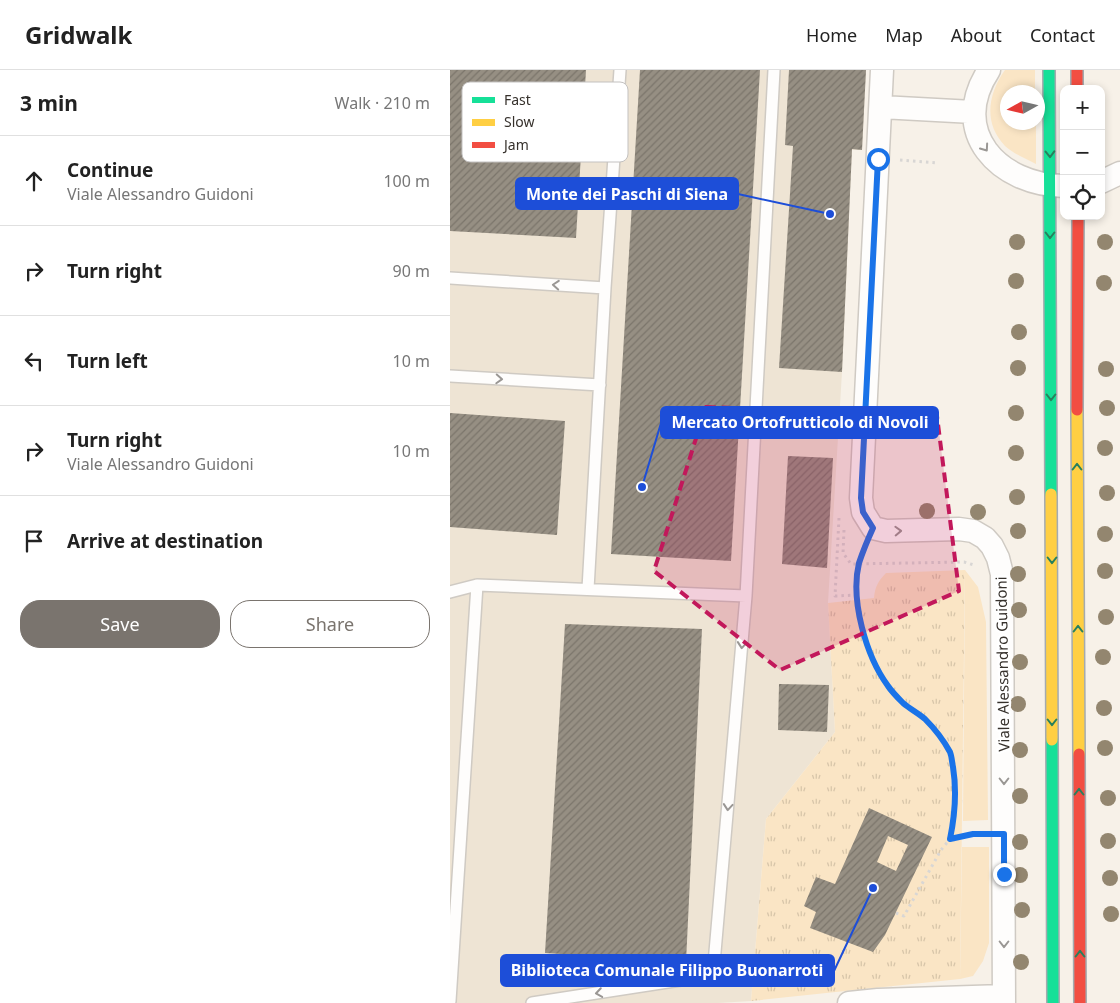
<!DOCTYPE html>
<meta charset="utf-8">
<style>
:root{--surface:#fff;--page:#f2f2f2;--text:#222;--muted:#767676;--line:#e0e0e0;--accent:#7a746e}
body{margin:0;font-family:"Noto Sans",sans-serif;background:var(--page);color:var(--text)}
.controls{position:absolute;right:15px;top:15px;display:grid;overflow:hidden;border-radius:10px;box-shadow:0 2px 8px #0003}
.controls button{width:45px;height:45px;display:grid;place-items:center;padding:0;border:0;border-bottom:1px solid var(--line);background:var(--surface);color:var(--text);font:25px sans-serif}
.compass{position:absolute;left:550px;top:15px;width:45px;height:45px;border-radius:50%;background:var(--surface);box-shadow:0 2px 8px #0003;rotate:262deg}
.stop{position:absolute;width:15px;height:15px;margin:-11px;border:4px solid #1a73e8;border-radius:50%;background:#fff}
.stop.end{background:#1a73e8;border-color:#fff;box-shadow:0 1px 5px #0008}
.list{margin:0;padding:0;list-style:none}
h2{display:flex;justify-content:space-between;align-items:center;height:65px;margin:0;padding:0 20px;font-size:21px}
h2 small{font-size:16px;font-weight:400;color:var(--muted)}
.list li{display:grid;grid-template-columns:32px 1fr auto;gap:15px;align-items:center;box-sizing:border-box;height:90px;padding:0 20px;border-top:1px solid var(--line)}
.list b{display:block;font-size:19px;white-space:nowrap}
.list p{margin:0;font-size:16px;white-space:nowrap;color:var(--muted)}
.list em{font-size:16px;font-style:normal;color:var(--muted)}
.actions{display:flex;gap:10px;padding:15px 20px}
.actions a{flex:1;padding:11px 0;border:1px solid var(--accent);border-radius:20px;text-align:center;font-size:18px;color:var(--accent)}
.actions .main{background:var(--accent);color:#fff}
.icon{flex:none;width:28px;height:28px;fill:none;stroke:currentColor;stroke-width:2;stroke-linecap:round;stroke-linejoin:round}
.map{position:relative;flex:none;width:670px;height:933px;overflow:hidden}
header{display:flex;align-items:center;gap:30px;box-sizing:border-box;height:70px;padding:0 25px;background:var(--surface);border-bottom:1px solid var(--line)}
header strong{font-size:24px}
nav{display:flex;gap:28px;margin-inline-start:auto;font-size:18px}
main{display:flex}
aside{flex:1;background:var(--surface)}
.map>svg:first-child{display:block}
.built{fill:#eee4d4}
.grass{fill:#fae5c5}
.park{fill:url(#park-tufts)}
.building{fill:url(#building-hatch);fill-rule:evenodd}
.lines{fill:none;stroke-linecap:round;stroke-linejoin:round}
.lane-casing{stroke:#cfcac3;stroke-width:14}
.street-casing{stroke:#cfcac3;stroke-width:25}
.fast-casing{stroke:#a4abaf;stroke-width:14}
.slow-casing{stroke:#a4abaf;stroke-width:14}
.jam-casing{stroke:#a4abaf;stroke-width:14}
.path{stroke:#d8d6d4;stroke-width:3;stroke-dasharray:2.5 4;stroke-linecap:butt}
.lane{stroke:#fefdfc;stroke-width:11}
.street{stroke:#fefdfc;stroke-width:22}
.fast{stroke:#16e098;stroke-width:11}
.slow{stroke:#ffcf43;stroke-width:11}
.jam{stroke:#f24e42;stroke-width:11}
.tree{fill:#93866f}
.oneway{stroke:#9a9794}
.oneway2{stroke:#28805d}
.route{stroke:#1a73e8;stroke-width:6}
.marked{fill:#c2185b;fill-opacity:0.2;stroke:#c2185b;stroke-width:4;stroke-dasharray:10 6;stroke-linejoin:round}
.labels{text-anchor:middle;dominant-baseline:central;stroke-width:5;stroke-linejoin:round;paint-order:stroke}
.street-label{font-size:15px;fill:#36312c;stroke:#fff}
.key{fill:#fff;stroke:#c3c1c0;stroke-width:1}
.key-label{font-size:14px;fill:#36312c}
.leader{fill:none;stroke:#1d4ed8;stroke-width:2}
.callout-dot{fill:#1d4ed8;stroke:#fff;stroke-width:2}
.callout{fill:#1d4ed8;stroke:#1d4ed8;stroke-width:2}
.callout-label{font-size:16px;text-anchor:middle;font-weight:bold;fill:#fff}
</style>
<header>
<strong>Gridwalk</strong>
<nav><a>Home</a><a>Map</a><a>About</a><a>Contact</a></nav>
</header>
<main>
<aside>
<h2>3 min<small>Walk · 210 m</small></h2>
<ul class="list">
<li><svg class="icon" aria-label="ahead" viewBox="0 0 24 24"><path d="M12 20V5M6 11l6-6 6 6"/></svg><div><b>Continue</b><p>Viale Alessandro Guidoni</p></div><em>100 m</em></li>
<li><svg class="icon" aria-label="right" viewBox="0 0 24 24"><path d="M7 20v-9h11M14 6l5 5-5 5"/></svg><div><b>Turn right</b></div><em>90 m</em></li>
<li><svg class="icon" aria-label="left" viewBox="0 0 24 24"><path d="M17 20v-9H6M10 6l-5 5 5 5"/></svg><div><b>Turn left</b></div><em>10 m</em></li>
<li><svg class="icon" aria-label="right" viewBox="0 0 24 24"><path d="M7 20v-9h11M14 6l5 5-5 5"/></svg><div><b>Turn right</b><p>Viale Alessandro Guidoni</p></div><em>10 m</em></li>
<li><svg class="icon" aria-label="arrive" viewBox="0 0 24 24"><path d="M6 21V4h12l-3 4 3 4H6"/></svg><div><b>Arrive at destination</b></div></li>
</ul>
<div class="actions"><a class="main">Save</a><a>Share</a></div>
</aside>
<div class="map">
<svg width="670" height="933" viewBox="0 0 670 933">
<defs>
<pattern id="park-tufts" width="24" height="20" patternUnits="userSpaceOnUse" patternTransform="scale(1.25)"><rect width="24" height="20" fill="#fae5c5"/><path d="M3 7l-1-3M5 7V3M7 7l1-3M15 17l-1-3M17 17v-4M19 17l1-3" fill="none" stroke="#d7c5a9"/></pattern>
<pattern id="building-hatch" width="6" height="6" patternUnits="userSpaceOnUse" patternTransform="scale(1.25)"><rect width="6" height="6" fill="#968f83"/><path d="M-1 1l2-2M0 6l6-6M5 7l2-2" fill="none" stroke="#7b756b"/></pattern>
</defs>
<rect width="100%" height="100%" fill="#f7f1e8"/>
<path class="built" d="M0,0H416L412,80H402L392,302L378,533L385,662L316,749L301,931L268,933H0Z"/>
<path class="grass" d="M555,0H585V22H558V52L586,53V94C576,89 564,84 555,76C533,53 538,24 555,0Z
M515,500L528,517L536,552L538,750L513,751Z
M512,777H539V873L533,891L523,906L510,909Z"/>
<path class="park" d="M515,500L510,909L301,931L316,749L385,662L378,533L424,528C425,517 428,511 436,503Z"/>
<path class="building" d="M0,0H136L126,168L0,161Z
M190,0H310L281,491L161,484Z
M339,0H416L412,80L402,79L392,302L329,298L343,76L335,75Z
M0,343L115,351L107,465L0,457Z
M338,386L383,388L377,498L332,494Z
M115,554L252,559L236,892L95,883Z
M329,614L379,615L377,662L328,660Z
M419,738L482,767L435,865L423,882L360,858L366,842L354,836L366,807L385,814ZM438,766L458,775L446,801L427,792Z"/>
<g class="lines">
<g class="lane-casing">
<path id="lane" d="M0,208L155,218
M0,306L150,315
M138,519L155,218L170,0
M0,522L27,515
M0,931L27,515L296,526L324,0
M82,933L263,905L296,526"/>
</g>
<g class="street-casing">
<path id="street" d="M432,0L411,428L413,442L423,458L436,461L509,459L523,461L535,468L542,476L548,488L552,504L554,933
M539,0C498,62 549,115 614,116
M431,37L523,42
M651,112L670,103
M399,933L428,930L554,926"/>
</g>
<g class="fast-casing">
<path id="fast" d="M599,0L601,424
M602,670L603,933"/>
</g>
<g class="slow-casing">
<path id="slow" d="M627,340L629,684
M601,424L602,670"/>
</g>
<g class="jam-casing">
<path id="jam" d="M627,0V19
M627,340L628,146
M629,684L630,933"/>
</g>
<path class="path" d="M450,90L488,93
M389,448L385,526L407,525
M394,460L393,483L401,494L514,492L524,495
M414,478L409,494L406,518L409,543L416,569L426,596L438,617L455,634L475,648L488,664L500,683L504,706L506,733L500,769
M446,843L454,846L491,780L500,769L528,764"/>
<use href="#lane" class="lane"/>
<use href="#street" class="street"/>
<use href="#fast" class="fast"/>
<use href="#slow" class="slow"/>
<use href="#jam" class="jam"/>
</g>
<g class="tree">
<circle cx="567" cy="172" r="8"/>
<circle cx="655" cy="172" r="8"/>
<circle cx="566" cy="211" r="8"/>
<circle cx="654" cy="213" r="8"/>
<circle cx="569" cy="262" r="8"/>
<circle cx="568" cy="298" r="8"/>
<circle cx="656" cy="299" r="8"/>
<circle cx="657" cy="338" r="8"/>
<circle cx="566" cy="343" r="8"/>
<circle cx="655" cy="378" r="8"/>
<circle cx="566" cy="383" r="8"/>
<circle cx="657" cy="423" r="8"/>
<circle cx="567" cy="427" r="8"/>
<circle cx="477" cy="441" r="8"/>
<circle cx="528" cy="442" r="8"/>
<circle cx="568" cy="461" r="8"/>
<circle cx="655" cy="464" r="8"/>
<circle cx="655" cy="501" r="8"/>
<circle cx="568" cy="504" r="8"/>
<circle cx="569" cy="540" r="8"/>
<circle cx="656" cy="547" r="8"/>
<circle cx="653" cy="587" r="8"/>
<circle cx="570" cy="592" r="8"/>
<circle cx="568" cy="634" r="8"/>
<circle cx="654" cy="638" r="8"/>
<circle cx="655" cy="678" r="8"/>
<circle cx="570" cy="680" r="8"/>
<circle cx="570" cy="726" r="8"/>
<circle cx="658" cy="728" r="8"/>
<circle cx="658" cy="771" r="8"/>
<circle cx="570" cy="772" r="8"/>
<circle cx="570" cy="805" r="8"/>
<circle cx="660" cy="808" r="8"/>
<circle cx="572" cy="840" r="8"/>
<circle cx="661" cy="844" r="8"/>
<circle cx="571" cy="892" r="8"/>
</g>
<defs><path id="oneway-chevron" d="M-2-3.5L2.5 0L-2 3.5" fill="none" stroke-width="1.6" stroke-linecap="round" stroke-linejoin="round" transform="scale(1.25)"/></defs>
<g class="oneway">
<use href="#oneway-chevron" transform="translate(535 78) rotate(55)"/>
<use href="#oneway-chevron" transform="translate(106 215) rotate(-176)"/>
<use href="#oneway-chevron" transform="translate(49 309) rotate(3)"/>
<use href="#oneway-chevron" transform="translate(448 461) rotate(-2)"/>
<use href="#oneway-chevron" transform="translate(292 575) rotate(95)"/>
<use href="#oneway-chevron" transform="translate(554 711) rotate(90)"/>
<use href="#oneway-chevron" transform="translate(278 737) rotate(95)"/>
<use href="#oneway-chevron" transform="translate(554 874) rotate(90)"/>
<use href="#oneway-chevron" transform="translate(149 923) rotate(171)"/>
</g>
<g class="oneway2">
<use href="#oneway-chevron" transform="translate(600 84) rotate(89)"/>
<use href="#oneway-chevron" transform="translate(600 165) rotate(90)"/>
<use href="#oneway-chevron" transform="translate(601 327) rotate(90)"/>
<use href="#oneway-chevron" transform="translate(627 397) rotate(-90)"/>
<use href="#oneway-chevron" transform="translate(602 490) rotate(90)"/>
<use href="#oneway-chevron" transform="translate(628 559) rotate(-90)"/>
<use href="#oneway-chevron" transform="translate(602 652) rotate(90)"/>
<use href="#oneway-chevron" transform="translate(629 722) rotate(-90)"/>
<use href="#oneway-chevron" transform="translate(630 884) rotate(-90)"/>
</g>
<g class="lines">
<path class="route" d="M428,89L411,428L413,442L423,458C418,469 413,481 409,493C400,530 416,586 438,616C442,622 448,628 453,633C460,639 468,643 475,649C484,658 494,671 500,682C502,687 502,693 503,697C507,722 505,745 500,769L523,764H554V804"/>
</g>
<path class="marked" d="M256,337L487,346L509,521L330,600L204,501Z"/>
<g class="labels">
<g class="street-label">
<text transform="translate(552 594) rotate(-91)">Viale Alessandro Guidoni</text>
</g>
</g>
<rect x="12" y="12" width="166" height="80" rx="8" class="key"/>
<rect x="22" y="27" width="23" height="6" fill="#16e098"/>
<rect x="22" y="49" width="23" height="7" fill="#ffcf43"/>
<rect x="22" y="72" width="23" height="6" fill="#f24e42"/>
<g class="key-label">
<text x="54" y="35">Fast</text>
<text x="54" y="57">Slow</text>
<text x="54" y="80">Jam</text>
</g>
<path class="leader" d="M380 144L288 124M192 417L211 353M423 818L384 901"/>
<g class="callout-dot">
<circle cx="380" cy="144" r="5"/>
<circle cx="192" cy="417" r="5"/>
<circle cx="423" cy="818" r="5"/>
</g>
<g class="callout">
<rect x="66" y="108" width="222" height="31" rx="5"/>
<rect x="211" y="337" width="277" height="31" rx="5"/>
<rect x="51" y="885" width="333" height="31" rx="5"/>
</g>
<g class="callout-label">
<text x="177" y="130">Monte dei Paschi di Siena</text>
<text x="350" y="358">Mercato Ortofrutticolo di Novoli</text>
<text x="217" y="906">Biblioteca Comunale Filippo Buonarroti</text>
</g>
</svg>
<div class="controls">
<button>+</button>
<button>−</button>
<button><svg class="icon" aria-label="locate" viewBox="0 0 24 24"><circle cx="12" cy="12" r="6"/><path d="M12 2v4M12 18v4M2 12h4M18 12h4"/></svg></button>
</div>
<svg class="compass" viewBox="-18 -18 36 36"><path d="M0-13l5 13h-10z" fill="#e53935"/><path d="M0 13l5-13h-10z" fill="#767676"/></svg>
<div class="stop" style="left:428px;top:89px"></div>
<div class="stop end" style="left:554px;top:804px"></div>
</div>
</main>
